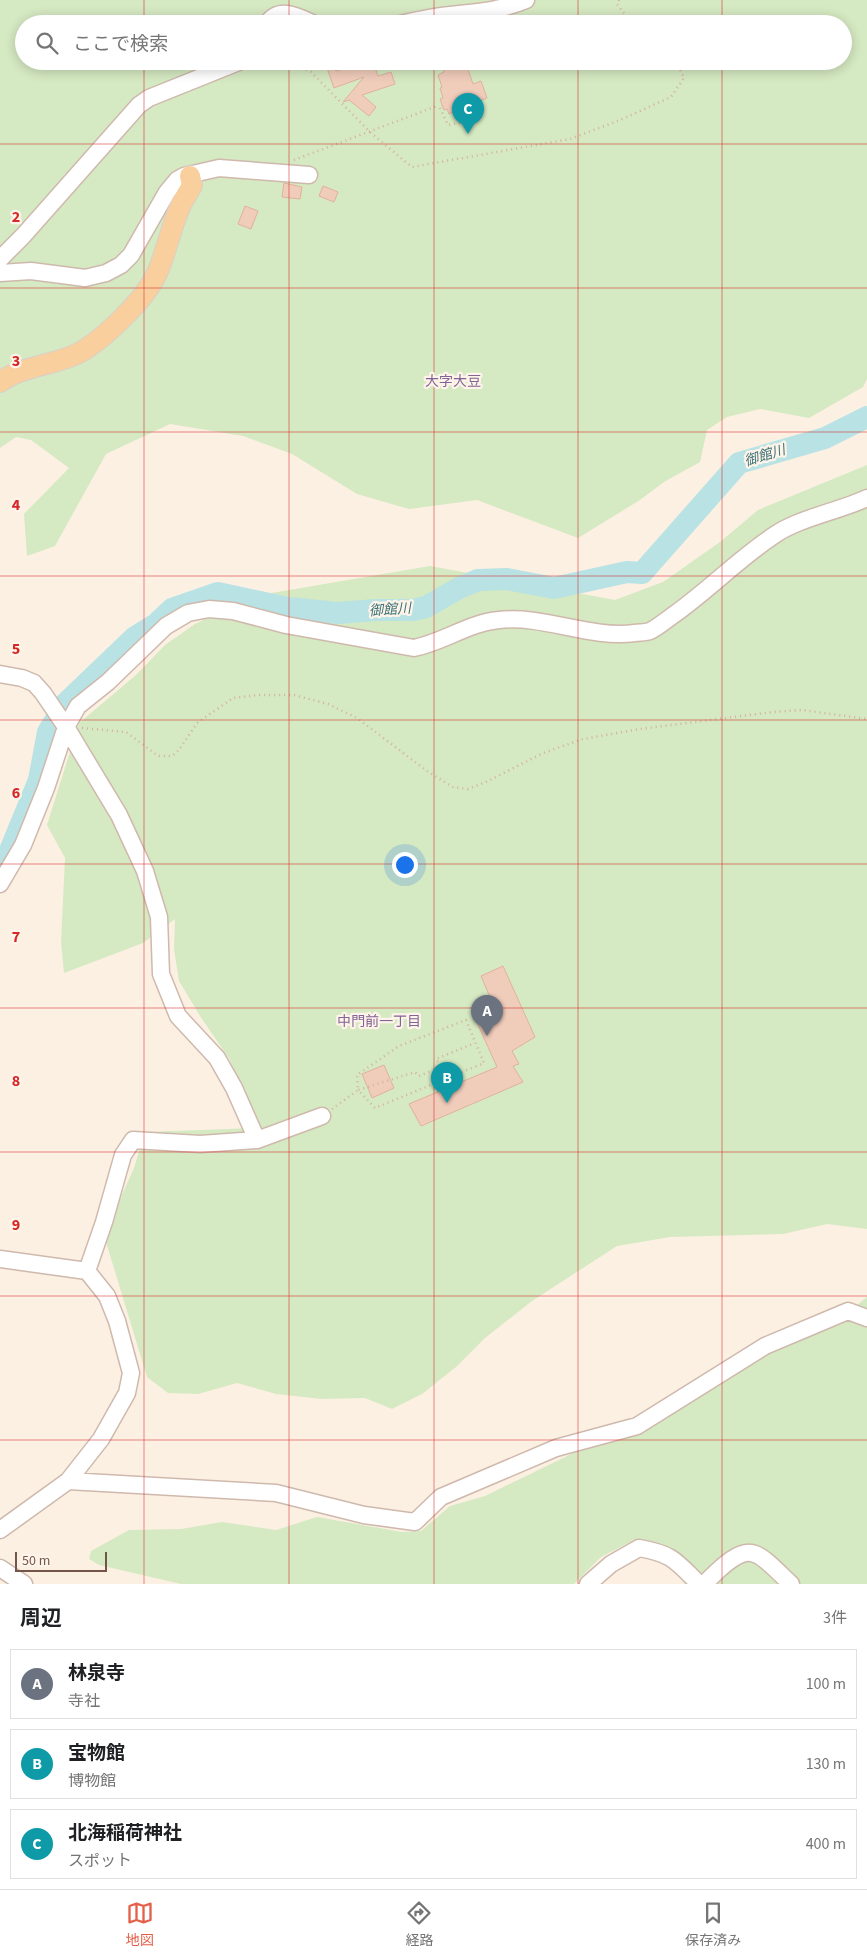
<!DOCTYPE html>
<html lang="ja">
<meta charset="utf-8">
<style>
:root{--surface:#fff;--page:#f2f2f2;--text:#202124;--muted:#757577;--line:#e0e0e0;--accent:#e3614b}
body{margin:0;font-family:"Source Sans 3","Noto Sans JP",sans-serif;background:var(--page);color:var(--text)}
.scale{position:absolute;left:15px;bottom:12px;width:92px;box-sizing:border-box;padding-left:5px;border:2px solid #73554a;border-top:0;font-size:14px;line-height:18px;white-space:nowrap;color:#73554a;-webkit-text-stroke:4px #fff4e9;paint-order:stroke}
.you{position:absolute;left:404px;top:864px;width:18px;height:18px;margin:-12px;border:4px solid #fff;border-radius:50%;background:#1a73e8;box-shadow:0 0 0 8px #1a73e833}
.badge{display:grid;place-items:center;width:32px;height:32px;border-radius:50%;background:var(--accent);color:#fff;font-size:16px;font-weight:700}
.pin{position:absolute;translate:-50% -41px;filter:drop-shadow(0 1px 2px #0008)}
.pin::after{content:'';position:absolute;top:26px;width:18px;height:15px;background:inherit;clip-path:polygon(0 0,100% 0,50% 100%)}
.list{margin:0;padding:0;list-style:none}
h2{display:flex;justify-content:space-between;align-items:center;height:65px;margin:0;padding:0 20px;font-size:21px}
h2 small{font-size:16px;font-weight:400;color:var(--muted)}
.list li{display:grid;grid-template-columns:32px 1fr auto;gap:15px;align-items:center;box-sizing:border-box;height:70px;margin:0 10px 10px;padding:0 10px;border:1px solid var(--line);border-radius:0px}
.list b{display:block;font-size:19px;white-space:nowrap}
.list p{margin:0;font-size:16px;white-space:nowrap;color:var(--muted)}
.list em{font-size:16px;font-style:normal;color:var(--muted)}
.icon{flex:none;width:28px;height:28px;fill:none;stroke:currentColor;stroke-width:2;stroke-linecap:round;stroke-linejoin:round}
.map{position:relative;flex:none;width:867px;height:1584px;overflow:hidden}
.search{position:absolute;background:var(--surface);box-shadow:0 2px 12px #0003;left:15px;right:15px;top:15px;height:55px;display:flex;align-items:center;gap:12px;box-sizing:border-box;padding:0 18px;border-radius:28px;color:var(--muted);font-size:19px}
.sheet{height:305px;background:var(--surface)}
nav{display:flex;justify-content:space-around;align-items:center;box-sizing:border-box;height:70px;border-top:1px solid var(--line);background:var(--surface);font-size:14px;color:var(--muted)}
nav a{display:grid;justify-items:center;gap:2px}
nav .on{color:var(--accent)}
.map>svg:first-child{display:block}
.green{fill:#d5e9c2;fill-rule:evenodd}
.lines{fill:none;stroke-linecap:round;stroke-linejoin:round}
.river{stroke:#b8e2e4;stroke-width:22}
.building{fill:#f0ccbb;stroke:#e2b19c}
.minor-casing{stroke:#cfb9ad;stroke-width:19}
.major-casing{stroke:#d8cfcc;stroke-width:22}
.path{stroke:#d5b09f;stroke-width:2.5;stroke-dasharray:1 4;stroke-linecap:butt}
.minor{stroke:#fff;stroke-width:16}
.major{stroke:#f9cf9d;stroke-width:20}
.grid{fill:none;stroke:#d62828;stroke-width:1;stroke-opacity:0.55}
.labels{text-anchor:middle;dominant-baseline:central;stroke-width:4.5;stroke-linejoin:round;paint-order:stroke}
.neighbourhood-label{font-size:14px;fill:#826596;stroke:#fff4e9}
.water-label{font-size:14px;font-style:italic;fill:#3e7378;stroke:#fff4e9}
.grid-label{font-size:16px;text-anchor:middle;font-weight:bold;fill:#d62828;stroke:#fff4e9;stroke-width:4.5;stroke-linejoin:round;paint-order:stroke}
</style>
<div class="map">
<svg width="867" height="1584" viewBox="0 0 867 1584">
<rect width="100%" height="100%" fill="#fcf0e3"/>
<path class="green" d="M0,0H867V379L863,387L809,418L760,409L727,417L707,430L700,462L664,482L640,500L578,538L477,500L409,509L357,494L292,454L243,436L170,424L106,454L55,546L27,556L24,514L69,468L31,440L16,437L0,448ZM24,24H843V61H24Z
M867,465V1229L827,1224L783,1234L670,1237L617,1246L532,1301L485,1338L456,1367L422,1394L392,1409L365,1398L322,1399L276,1394L237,1383L198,1394L168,1393L147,1377L106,1242L120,1199L134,1168L145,1132L257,1128L230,1060L200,1016L179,981L174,949L175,919L143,943L64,973L61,942L65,858L47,825L79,723L136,675L165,645L195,624L254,596L430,566L615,600L663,582L720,542L758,510Z
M867,1297V1584H685L673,1569L634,1540L601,1557L574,1584H181L99,1565L89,1559L91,1551L129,1530L181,1529L222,1522L276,1530L317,1517L402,1532L421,1531L450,1506L485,1496L689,1397L773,1346L834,1324Z"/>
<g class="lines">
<path class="river" d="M0,870L7,858L39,780L48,732L66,703L135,637L156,624L172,609L218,593L288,608L338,613L376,610H413L426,607L459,588L478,580L507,579L554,588L627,572L642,573L739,463L825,438L867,417"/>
</g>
<path class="building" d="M448,61H465L473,84L481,81L487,98L449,114L447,109L444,110L440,99L443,98L440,88L442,87L438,75L444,72L441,64Z
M373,62L378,76L391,72L395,84L362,95L376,107L369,116L349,100L343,102L364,77L334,88L326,65L337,71L353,65L355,68Z
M284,183L302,187L300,199L282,197Z
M323,186L338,192L334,202L319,196Z
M245,206L258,211L251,229L238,224Z
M503,966L535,1037L512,1051L519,1064L513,1066L523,1082L421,1126L409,1104L497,1067L475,1018L495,1009L481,976Z
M384,1065L394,1088L372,1098L362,1074Z"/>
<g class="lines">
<g class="minor-casing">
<path id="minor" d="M267,24C279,5 299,17 314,24
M400,24C414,21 428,18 442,16C473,12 497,12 526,0
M0,259L23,236L139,105L149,98L241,61
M0,273L31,271L85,278L106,273L121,265L131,255L167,192L177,180L184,176L219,168L309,175
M0,674L22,678L34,683L43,693L66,727L119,815L145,871L159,917L161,974L178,1016L217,1058L234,1088L257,1140
M0,884L23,845L46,788L66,727L78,706L108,682L166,626L188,613L209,609L233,611L286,625L414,648C444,642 468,623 499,620C545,615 589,639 635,633C639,632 645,633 650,631C657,628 665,621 672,616C708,591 739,558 776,534C800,518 839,511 867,498
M0,1259L87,1271L107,1296L117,1321L131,1373L127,1393L101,1439L68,1481L0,1530
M87,1271L104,1222L123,1155L133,1140L200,1144L257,1140L322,1116
M68,1481L276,1493L364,1515L415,1522L441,1497L556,1448L637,1426L765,1346L848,1311L867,1318
M0,1568L24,1584
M588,1584L611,1564L639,1548C673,1554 676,1561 699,1584
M704,1584C715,1574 738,1547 755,1554C765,1557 783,1577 791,1584"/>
</g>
<g class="major-casing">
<path id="major" d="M0,382C24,365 53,366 79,353C104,339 147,298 158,271C167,250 171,226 181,205C184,198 189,192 192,185L190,176"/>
</g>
<path class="path" d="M619,0L617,4L632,24
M288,61L311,72L371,133L412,167L570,139L620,120L671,97L684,78L676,61
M440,108L448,125L463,122L466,125
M294,160L437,106
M82,728L126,732L158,756H172L179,750L197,723L233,698L258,695H294L328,704L357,718L427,771L453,787L468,789L486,782L543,753L583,739L640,729L773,712L802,710L867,719
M438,1068L448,1088
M332,1109L358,1090L357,1075L399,1046L466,1020L484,1063L375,1108L358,1090L415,1072L419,1076L441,1067L436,1059L475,1043"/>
<use href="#minor" class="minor"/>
<use href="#major" class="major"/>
</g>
<path class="grid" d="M144,0V24M289,0V24M434,0V24M578,0V24M722,0V24M144,61V1584M289,61V1584M434,61V1584M578,61V1584M722,61V1584M0,144H867M0,288H867M0,432H867M0,576H867M0,720H867M0,864H867M0,1008H867M0,1152H867M0,1296H867M0,1440H867"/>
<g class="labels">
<g class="neighbourhood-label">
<text x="453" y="382">大字大豆</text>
<text x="379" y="1022">中門前一丁目</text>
</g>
<g class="water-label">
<text transform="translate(765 456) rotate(-17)">御館川</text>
<text transform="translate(390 610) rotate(-4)">御館川</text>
</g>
</g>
<g class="grid-label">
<text x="16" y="222">2</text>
<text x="16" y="366">3</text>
<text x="16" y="510">4</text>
<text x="16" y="654">5</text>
<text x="16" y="798">6</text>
<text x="16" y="942">7</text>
<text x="16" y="1086">8</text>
<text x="16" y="1230">9</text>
</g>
</svg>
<div class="scale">50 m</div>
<div class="you"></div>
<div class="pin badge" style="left:487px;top:1036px;background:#6b7280">A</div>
<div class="pin badge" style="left:447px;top:1103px;background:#0f9aa8">B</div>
<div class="pin badge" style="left:468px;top:134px;background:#0f9aa8">C</div>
<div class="search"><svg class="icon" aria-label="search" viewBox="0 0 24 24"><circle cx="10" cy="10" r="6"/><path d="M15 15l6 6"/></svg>ここで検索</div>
</div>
<section class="sheet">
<h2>周辺<small>3件</small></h2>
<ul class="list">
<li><span class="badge" style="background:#6b7280">A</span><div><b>林泉寺</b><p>寺社</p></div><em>100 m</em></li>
<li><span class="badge" style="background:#0f9aa8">B</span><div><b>宝物館</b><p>博物館</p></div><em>130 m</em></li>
<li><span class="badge" style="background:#0f9aa8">C</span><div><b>北海稲荷神社</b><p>スポット</p></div><em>400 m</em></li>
</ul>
</section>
<nav>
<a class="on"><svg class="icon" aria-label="map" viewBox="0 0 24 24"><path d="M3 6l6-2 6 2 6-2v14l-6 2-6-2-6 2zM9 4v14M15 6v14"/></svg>地図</a>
<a><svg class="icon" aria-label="directions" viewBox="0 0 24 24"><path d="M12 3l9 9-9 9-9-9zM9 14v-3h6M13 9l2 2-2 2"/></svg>経路</a>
<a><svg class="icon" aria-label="saved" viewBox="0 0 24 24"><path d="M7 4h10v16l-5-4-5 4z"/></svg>保存済み</a>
</nav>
